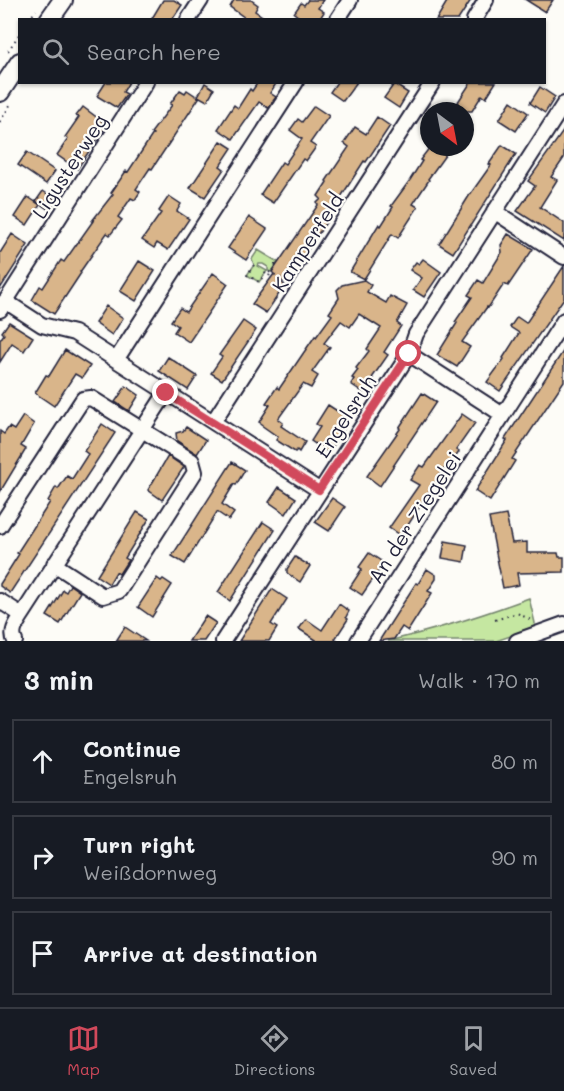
<!DOCTYPE html>
<meta charset="utf-8">
<style>
:root{--surface:#171b24;--page:#242831;--text:#f1f3f6;--muted:#9ea1a6;--line:#363941;--accent:#d1495b}
body{margin:0;font-family:Mali,sans-serif;background:var(--page);color:var(--text)}
.compass{position:absolute;left:420px;top:102px;width:54px;height:54px;border-radius:50%;background:var(--surface);box-shadow:0 2px 4px #0004;rotate:148deg}
.stop{position:absolute;width:18px;height:18px;margin:-14px;border:4px solid #d1495b;border-radius:50%;background:#fff}
.stop.end{background:#d1495b;border-color:#fff;box-shadow:0 2px 6px #0008}
.list{margin:0;padding:0;list-style:none}
h2{display:flex;justify-content:space-between;align-items:center;height:78px;margin:0;padding:0 24px;font-size:26px}
h2 small{font-size:20px;font-weight:400;color:var(--muted)}
.list li{display:grid;grid-template-columns:39px 1fr auto;gap:18px;align-items:center;box-sizing:border-box;height:84px;margin:0 12px 12px;padding:0 12px;border:2px solid var(--line);border-radius:0px}
.list b{display:block;font-size:22px;white-space:nowrap}
.list p{margin:0;font-size:20px;white-space:nowrap;color:var(--muted)}
.list em{font-size:20px;font-style:normal;color:var(--muted)}
.icon{flex:none;width:33px;height:33px;fill:none;stroke:currentColor;stroke-width:2;stroke-linecap:round;stroke-linejoin:round}
.map{position:relative;flex:none;width:564px;height:641px;overflow:hidden}
.search{position:absolute;background:var(--surface);box-shadow:0 2px 4px #0004;left:18px;right:18px;top:18px;height:66px;display:flex;align-items:center;gap:15px;box-sizing:border-box;padding:0 21px;border-radius:0px;color:var(--muted);font-size:22px}
.sheet{height:366px;background:var(--surface)}
nav{display:flex;justify-content:space-around;align-items:center;box-sizing:border-box;height:84px;border-top:2px solid var(--line);background:var(--surface);font-size:16px;color:var(--muted)}
nav a{display:grid;justify-items:center;gap:3px}
nav .on{color:var(--accent)}
.map>svg:first-child{display:block}
.green{fill:#c5e7a1;stroke:#74846e;stroke-width:1.5}
.building{fill:#d9b58a;stroke:#22223b;stroke-width:1.5}
.lines{fill:none;stroke-linecap:round;stroke-linejoin:round}
.street-casing{stroke:#22223b;stroke-width:18}
.secondary-casing{stroke:#22223b;stroke-width:22}
.path{stroke:#22223b;stroke-width:2;stroke-dasharray:1.5 4.5;stroke-linecap:butt}
.street{stroke:#fdfcf7;stroke-width:14}
.secondary{stroke:#fdfcf7;stroke-width:18}
.route{stroke:#d1495b;stroke-width:8}
.labels{text-anchor:middle;dominant-baseline:central;stroke-width:4.5;stroke-linejoin:round;paint-order:stroke}
.street-label{font-size:20px;fill:#22223b;stroke:#fdfcf7}
</style>
<div class="map">
<svg width="564" height="641" viewBox="0 0 564 641">
<rect width="100%" height="100%" fill="#fdfcf7"/>
<filter id="ink" filterUnits="userSpaceOnUse"><feTurbulence type="fractalNoise" baseFrequency=".0167" numOctaves="2"/><feDisplacementMap in="SourceGraphic" scale="12" xChannelSelector="R" yChannelSelector="G"/><feConvolveMatrix kernelMatrix="1 2 1 2 8 2 1 2 1" color-interpolation-filters="sRGB"/></filter>
<g filter="url(#ink)">
<path class="green" d="M258,250L278,262L272,272L268,271V267L263,264H259L258,266L267,271L259,282L247,275L254,265L252,259Z
M529,598L535,623L534,628L496,641H388C436,630 483,615 529,598Z"/>
<path class="building" d="M163,0H174L182,5L172,20H151Z
M234,0H251L258,5L255,11L268,20H248L230,7Z
M308,0H323L318,8L324,12L319,20H303L294,13L301,3L304,5Z
M448,0H471L458,20H436Z
M526,0H553L545,12Z
M106,82H129L123,92L127,94L117,108L97,96Z
M258,82H277L270,93L276,97L268,108L259,102L233,139L218,129L234,105L238,108L250,89L252,91Z
M337,82H357L343,101L330,92Z
M471,82H496L486,98L482,95L472,111H452Z
M205,83L214,89L207,101L198,96Z
M394,84L408,93L399,108L384,98Z
M540,87L555,97L545,113L530,103Z
M180,90L185,93L187,90L199,98L152,169L150,168L136,189L140,192L135,200L131,198L118,217L122,220L110,235L107,233L80,272L81,273L54,314L32,300L40,286L43,288L61,260L64,262L93,221H92L113,194L111,193L126,171L128,172L153,134L151,133L172,105L170,104Z
M511,101L528,113L516,131L499,120Z
M314,106L329,116L310,143L316,147L306,161L303,159L273,203L260,195L282,162L285,164L302,139L290,130L298,119L302,122Z
M83,107L107,125L77,169L57,155L68,139L65,137L79,117L76,116Z
M377,117L390,126L366,162L364,161L341,197L323,218L327,221L299,263L296,261L282,283L285,285L266,313L252,304L274,274L272,272L318,205L317,203L321,199L318,196L327,182L326,181L349,147L344,143L355,127L366,134Z
M564,130V158L551,177L557,180L540,207L564,223V241L517,211L535,186L528,181Z
M221,141L232,148L220,166L224,169L205,197L190,188Z
M502,145L516,154L453,253L439,244L469,196L491,165L489,164Z
M430,147H451L428,179L429,180L413,204L418,207L398,238L392,234L364,279L350,272L379,224L381,226L393,207L391,206L410,180L422,161L420,160Z
M27,152L55,171L46,184L18,165Z
M43,191L56,200L49,210L36,201Z
M169,196L181,204L177,211L189,219L168,250L157,243L154,248L142,240L161,213L159,211Z
M28,197L40,205L27,225L15,217Z
M249,217L267,229L246,260L228,248Z
M12,234L28,245L0,289V253Z
M508,234L533,249L508,286L504,284L488,308L487,307L462,342L470,347L457,367L437,355L457,323L455,322L472,297L468,295L478,280L483,283L502,252L501,245Z
M423,259L441,272L424,297L413,290L422,278L410,270L416,262L419,264Z
M139,261L155,271L136,301L120,291Z
M564,266V298L500,391L487,382L504,359L503,358L519,333L510,327L517,317L526,323Z
M213,273L228,284L189,342L174,332L178,326L171,321L180,308L186,312Z
M364,280L371,285L367,292L386,303L390,296L407,305L397,323L401,326L384,352L388,355L372,378L374,380L364,393L351,384L354,379L352,378L358,370L356,368L369,351L367,349L381,328L359,314L350,327L341,321L324,343L330,347L312,372L318,376L311,388L303,384L278,419L283,423L281,426L305,442L299,452L297,450L295,452L276,440L278,437L261,425L262,424L259,422L270,405L266,403L277,387L279,389L315,336L316,337L332,315L329,313L339,298L337,290L342,285Z
M106,306L123,318L112,335L95,323Z
M243,321L256,330L222,380L211,373L222,357L219,355Z
M9,322L33,337L24,351L12,343L0,362V340L4,334L2,332Z
M65,350L90,366L82,378L75,374L54,406L35,393L46,375L49,376Z
M564,350V381L512,459L515,461L490,501L475,491L507,440L505,439Z
M168,357L197,376L188,390L159,371Z
M126,386L139,395L129,411L115,402Z
M422,393L436,402L380,486L367,476L400,429L399,428Z
M328,405L348,418L342,428L344,429L331,449L330,448L327,452L311,441L320,427L316,424Z
M462,414L475,423L456,450L459,452L446,471L444,469L401,536L389,528L419,485L410,480L420,465L424,467Z
M23,416L34,424L21,446L26,449L0,492V431L4,434L9,427L14,430Z
M102,424L115,433L10,593L0,586V584L19,554L17,553L50,502L48,501L56,487L58,489L67,476L72,479L88,454L84,451Z
M186,427L206,440L197,454L177,441L176,433L183,431Z
M168,456L184,467L162,500L148,490Z
M232,462L245,470L236,485L234,484L222,504L234,513L229,520L217,512L185,564L172,556Z
M279,487L296,498L286,514L269,502Z
M332,498L345,507L329,531L315,522Z
M137,512L149,519L125,558L128,560L119,574L116,572L109,584L97,576Z
M506,515L512,543L527,542V553H558L559,557H564V572L517,573L519,585L503,588L489,518Z
M263,522L275,530L230,601L218,592Z
M445,541L467,545L464,562L442,558Z
M369,553L384,563L362,595L350,587L362,569L359,567Z
M295,557L310,566L300,582L287,573V569Z
M427,569L436,575V579L428,591L432,593L408,631L402,627L394,639L379,641L416,583L418,584Z
M157,578L161,581L163,579L172,585L152,617L138,607Z
M70,585L80,592L60,624L47,616L63,590L66,592Z
M272,589L287,599L271,624L277,628L269,641H239Z
M339,604L349,611L346,617L348,619L335,639L338,641H315L316,640L299,629L306,619L322,630Z
M205,616L216,623L204,641H189Z
M125,627L146,641H116Z"/>
<g class="lines">
<g class="street-casing">
<path id="street" d="M188,20L201,0
M337,20L350,0
M474,20L486,0
M494,211L564,257
M5,301L42,325L74,333L319,490
M0,310L146,82
M409,354L503,415
M116,360L296,82
M213,422L433,82
M0,526L83,399L91,398L192,461L195,472L119,591L103,596L54,564
M0,601L22,615
M15,641C10,632 17,623 22,615L166,393
M223,641L409,354L416,334L564,104
M358,641L564,320
M517,641L564,624"/>
</g>
<g class="secondary-casing">
<path id="secondary" d="M49,20L63,0
M0,92L20,62"/>
</g>
<path class="path" d="M29,20L36,10
M8,51L20,33
M0,122L12,102
M254,265L247,275L259,282L267,271C273,274 284,278 287,285
M269,276L275,265V263
M495,620L517,613L533,621"/>
<use href="#street" class="street"/>
<use href="#secondary" class="secondary"/>
</g>
</g>
<g class="lines" filter="url(#ink)">
<path class="route" d="M166,393L319,490L409,354"/>
</g>
<g class="labels">
<g class="street-label">
<text transform="translate(69 166) rotate(-57)">Ligusterweg</text>
<text transform="translate(307 242) rotate(-57)">Kamperfeld</text>
<text transform="translate(345 416) rotate(-57)">Engelsruh</text>
<text transform="translate(414 517) rotate(-57)">An der Ziegelei</text>
</g>
</g>
</svg>
<svg class="compass" viewBox="-18 -18 36 36"><path d="M0-13l5 13h-10z" fill="#e53935"/><path d="M0 13l5-13h-10z" fill="#9ea1a6"/></svg>
<div class="stop" style="left:409px;top:354px"></div>
<div class="stop end" style="left:166px;top:393px"></div>
<div class="search"><svg class="icon" aria-label="search" viewBox="0 0 24 24"><circle cx="10" cy="10" r="6"/><path d="M15 15l6 6"/></svg>Search here</div>
</div>
<section class="sheet">
<h2>3 min<small>Walk · 170 m</small></h2>
<ul class="list">
<li><svg class="icon" aria-label="ahead" viewBox="0 0 24 24"><path d="M12 20V5M6 11l6-6 6 6"/></svg><div><b>Continue</b><p>Engelsruh</p></div><em>80 m</em></li>
<li><svg class="icon" aria-label="right" viewBox="0 0 24 24"><path d="M7 20v-9h11M14 6l5 5-5 5"/></svg><div><b>Turn right</b><p>Weißdornweg</p></div><em>90 m</em></li>
<li><svg class="icon" aria-label="arrive" viewBox="0 0 24 24"><path d="M6 21V4h12l-3 4 3 4H6"/></svg><div><b>Arrive at destination</b></div></li>
</ul>
</section>
<nav>
<a class="on"><svg class="icon" aria-label="map" viewBox="0 0 24 24"><path d="M3 6l6-2 6 2 6-2v14l-6 2-6-2-6 2zM9 4v14M15 6v14"/></svg>Map</a>
<a><svg class="icon" aria-label="directions" viewBox="0 0 24 24"><path d="M12 3l9 9-9 9-9-9zM9 14v-3h6M13 9l2 2-2 2"/></svg>Directions</a>
<a><svg class="icon" aria-label="saved" viewBox="0 0 24 24"><path d="M7 4h10v16l-5-4-5 4z"/></svg>Saved</a>
</nav>
